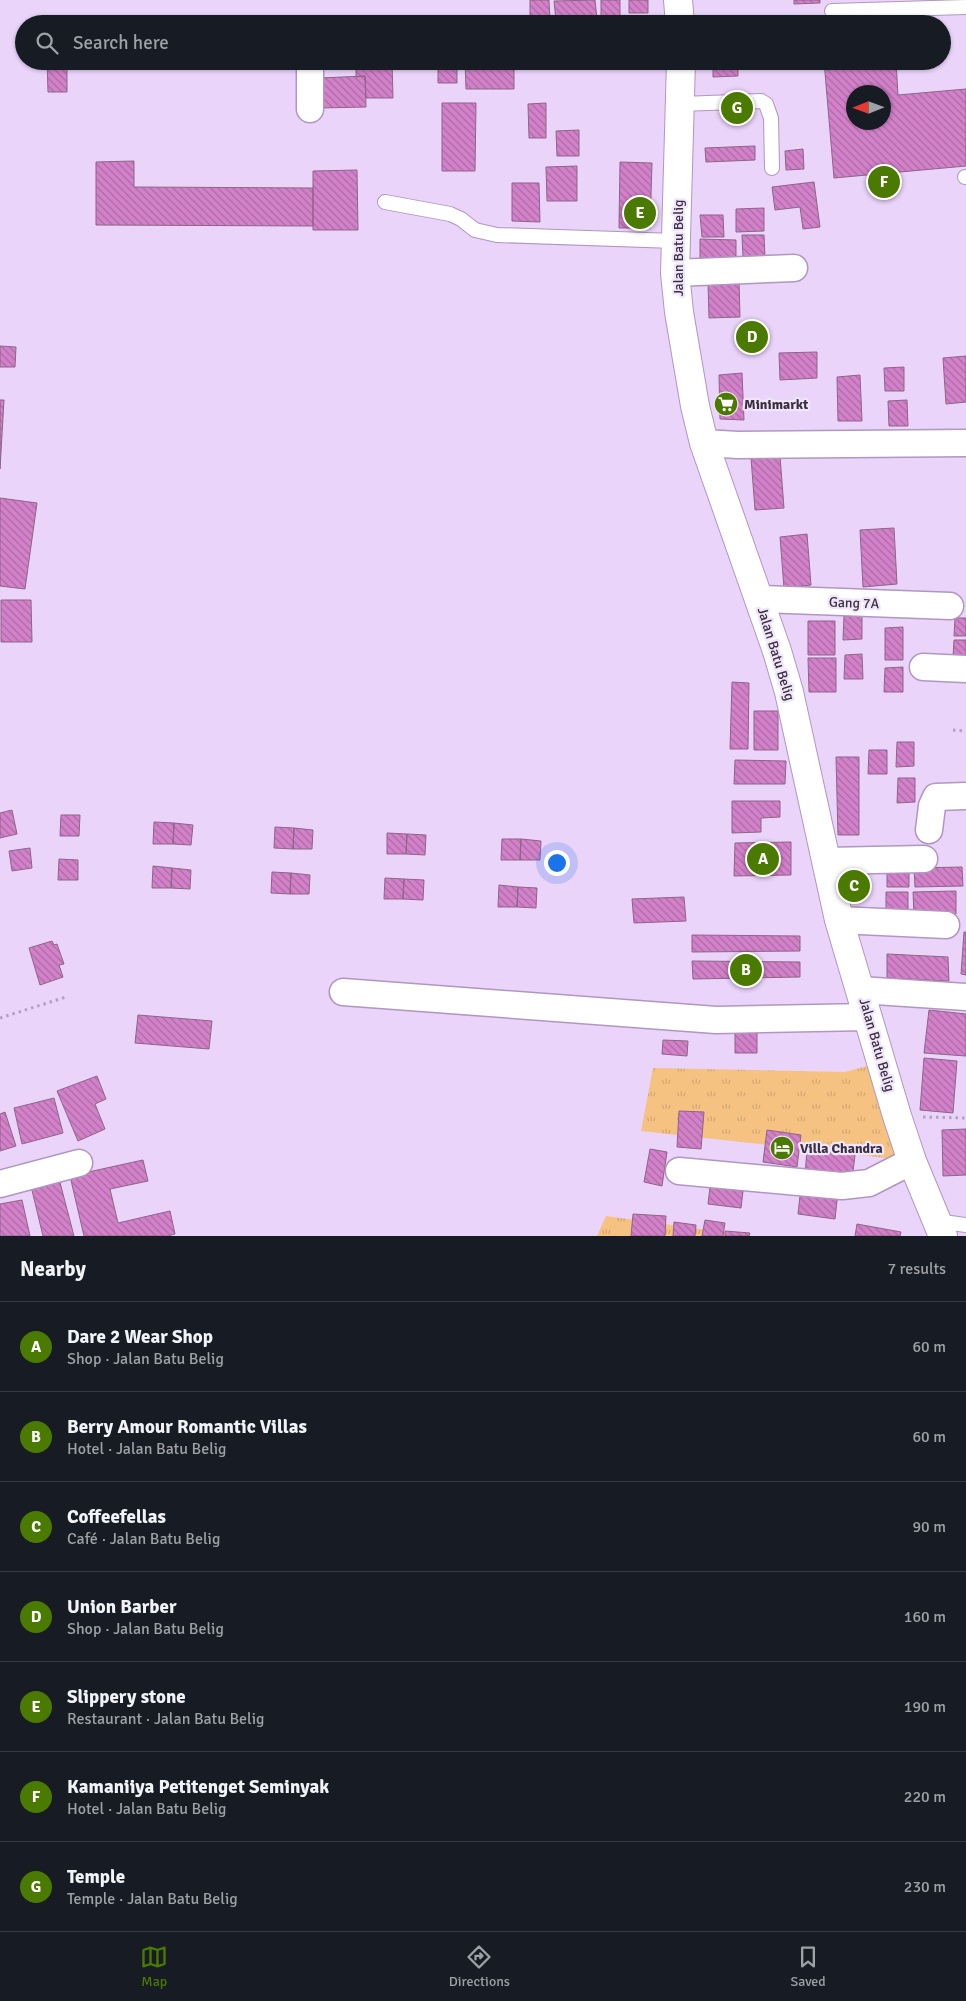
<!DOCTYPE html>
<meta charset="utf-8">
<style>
:root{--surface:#171b24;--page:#242831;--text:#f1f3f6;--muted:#9ea1a6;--line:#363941;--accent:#4b7a01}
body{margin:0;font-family:Signika,sans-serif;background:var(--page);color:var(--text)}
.compass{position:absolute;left:846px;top:85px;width:45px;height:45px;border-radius:50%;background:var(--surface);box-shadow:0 1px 4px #0004;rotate:269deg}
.you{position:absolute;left:556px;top:862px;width:18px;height:18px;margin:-12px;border:4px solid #fff;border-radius:50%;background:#1a73e8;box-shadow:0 0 0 8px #1a73e833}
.badge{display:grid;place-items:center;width:32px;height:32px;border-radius:50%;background:var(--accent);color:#fff;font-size:16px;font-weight:700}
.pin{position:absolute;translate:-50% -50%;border:2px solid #fff;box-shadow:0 1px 5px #0006}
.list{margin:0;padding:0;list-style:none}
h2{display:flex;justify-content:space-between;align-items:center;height:65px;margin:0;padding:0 20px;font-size:21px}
h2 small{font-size:16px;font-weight:400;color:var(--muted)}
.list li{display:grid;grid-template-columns:32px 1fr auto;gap:15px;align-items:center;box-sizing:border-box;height:90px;padding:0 20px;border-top:1px solid var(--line)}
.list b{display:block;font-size:19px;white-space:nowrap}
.list p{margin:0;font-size:16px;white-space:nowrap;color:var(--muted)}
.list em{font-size:16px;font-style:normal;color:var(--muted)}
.icon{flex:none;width:28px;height:28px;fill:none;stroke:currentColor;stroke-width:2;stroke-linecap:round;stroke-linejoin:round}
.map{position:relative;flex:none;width:966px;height:1236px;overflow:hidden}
.search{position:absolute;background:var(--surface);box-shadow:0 1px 4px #0004;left:15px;right:15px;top:15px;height:55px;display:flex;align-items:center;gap:12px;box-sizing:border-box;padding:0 18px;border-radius:28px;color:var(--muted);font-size:19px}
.sheet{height:695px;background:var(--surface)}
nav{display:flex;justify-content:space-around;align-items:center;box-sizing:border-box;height:70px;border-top:1px solid var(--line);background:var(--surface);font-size:14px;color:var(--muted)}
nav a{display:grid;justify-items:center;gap:2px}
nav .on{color:var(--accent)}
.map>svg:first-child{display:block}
.grass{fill:url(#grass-tufts)}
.building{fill:url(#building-back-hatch);stroke:#8d6587;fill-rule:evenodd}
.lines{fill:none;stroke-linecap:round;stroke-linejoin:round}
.service-casing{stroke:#b196c3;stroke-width:16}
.minor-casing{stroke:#b196c3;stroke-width:29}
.tertiary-casing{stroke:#b196c3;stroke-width:30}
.path{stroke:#b4a1c1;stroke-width:3;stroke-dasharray:2.5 4;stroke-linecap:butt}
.service{stroke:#fff;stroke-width:14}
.minor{stroke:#fff;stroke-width:26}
.tertiary{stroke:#fff;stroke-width:28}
.labels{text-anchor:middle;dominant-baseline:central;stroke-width:4.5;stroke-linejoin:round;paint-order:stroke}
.street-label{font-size:14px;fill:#3a2f41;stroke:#f1e6f9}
.poi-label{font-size:14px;font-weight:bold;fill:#3a2f41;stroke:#f1e6f9;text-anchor:start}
</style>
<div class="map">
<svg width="966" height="1236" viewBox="0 0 966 1236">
<defs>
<pattern id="grass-tufts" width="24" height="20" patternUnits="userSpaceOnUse" patternTransform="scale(1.25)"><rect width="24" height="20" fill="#f6c282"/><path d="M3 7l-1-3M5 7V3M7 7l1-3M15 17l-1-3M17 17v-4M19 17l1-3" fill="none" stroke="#d4a772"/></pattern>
<pattern id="building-back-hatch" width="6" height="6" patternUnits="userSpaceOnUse" patternTransform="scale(1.25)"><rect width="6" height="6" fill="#d381c9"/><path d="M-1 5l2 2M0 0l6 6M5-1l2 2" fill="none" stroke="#ac6aa5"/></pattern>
</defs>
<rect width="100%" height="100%" fill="#ead4fa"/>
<path class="grass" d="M867,1066L904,1160L641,1131L653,1068L845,1072Z
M606,1216L752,1236H597Z"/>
<path class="building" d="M530,0H549L550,21H530Z
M595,0L597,19L556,21L554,1Z
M601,0H620V20H601Z
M629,0H648V13H629Z
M794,0H820V3L794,4Z
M47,61H67V92H48Z
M356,61H392L393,98H366L365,76L356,77Z
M438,61H457V83H438Z
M465,61H514V89H466Z
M713,61H738V76L713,77Z
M824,61H896L898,95L966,89V166L834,178ZM854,92H884V122H854Z
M365,76L366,107L319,108V78Z
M442,103H476L475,171H442Z
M546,103V138H529L528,104Z
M579,130V156H557L556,131Z
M755,146V160L706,162L705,148Z
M803,149L804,169L786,170L785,151Z
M134,161V187L313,188V226L96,225V162Z
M620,162L652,163L650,228H619Z
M577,166V201H547L546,167Z
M357,170L358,230H313V171Z
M814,182L820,227L803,229L800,207L775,210L772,187Z
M512,183H539L540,222L512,221Z
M764,208V231L736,232V209Z
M700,215H723L724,237H702Z
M742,235H764L765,257L743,258Z
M700,239L736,240V258H700Z
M739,281L740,317L709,318L708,282Z
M0,346L16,347L15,367H0Z
M817,352V378L780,380L779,353Z
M966,356V402L946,404L943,358Z
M904,367V391H885L884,368Z
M742,373L744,420L720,419L719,375Z
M860,375L862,421H838L837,377Z
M0,400H4L0,469Z
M907,400L908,426H889L888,401Z
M780,456L784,508L755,510L751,458Z
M0,498L37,503L25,589L0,586Z
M894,528L897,584L863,587L860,530Z
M807,534L811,585L784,588L780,537Z
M1,600H31L32,642H1Z
M862,615V639L843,640L844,616Z
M955,618H966V636H954Z
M808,621H835V655H808Z
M903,627V660H885V628Z
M954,640H966V658H953Z
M862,654L863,679H844L845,655Z
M808,658H836V692H809Z
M903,667V692H884L885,668Z
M732,682L749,683L748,749H730Z
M754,711H778V750H754Z
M897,742H914V766L896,767Z
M869,750H887V774H868Z
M836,757H859V835H838Z
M735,760L786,761L785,784H734Z
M898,778H915V802L897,803Z
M732,801H780V817L761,818V832L732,833Z
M12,810L17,834L0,838V813Z
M61,815H80L79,836H60Z
M154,822L174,823L173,844H153Z
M174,823L193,825L191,845L173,844Z
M275,827L294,828L293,849L274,848Z
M294,828L313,830L312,849H293Z
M387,833L407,834L406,854H387Z
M407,834L426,835L425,855L406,854Z
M502,839H521L520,860H501Z
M521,839L541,841L540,860H520Z
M791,842V875L734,876L735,843Z
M30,848L32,868L12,871L9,851Z
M59,859L78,860V880H58Z
M153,866L172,868L171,888H152Z
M909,867V887H887V868Z
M962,867L963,886L915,887L914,868Z
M172,868L191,870L190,889L171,888Z
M272,872L291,873L290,894L271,893Z
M291,873L310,875L309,894H290Z
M385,878L404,879L403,899H384Z
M404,879L424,880L423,900L403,899Z
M499,885L518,887L517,907H498Z
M518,887L537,888L536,908L517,907Z
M956,891V914H914L913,892Z
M886,892H908V911L886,912Z
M684,897L686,921L634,923L632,899Z
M964,932H966V975L961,974Z
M692,935L800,936V951L692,952Z
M52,941L54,945L57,944L64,964L59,965L63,977L40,985L29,948Z
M887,954L948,957L949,981L887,978Z
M692,961L800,962V977L693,979Z
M929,1010L966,1014V1056L924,1053Z
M138,1015L212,1021L209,1049L135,1043Z
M735,1027L757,1028V1053H735Z
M663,1040L688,1041L687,1056L662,1054Z
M924,1058L957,1061L953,1113L920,1110Z
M97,1076L106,1099L95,1104L105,1129L78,1141L57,1091Z
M54,1098L63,1133L22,1144L14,1108Z
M679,1111L704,1112L701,1149L677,1147Z
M5,1112L16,1146L0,1151V1114Z
M966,1129V1175L943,1176L942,1130Z
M767,1130L801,1135L797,1167L763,1162Z
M650,1149L667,1152L662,1186L644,1182Z
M807,1150L855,1155L852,1180L805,1175Z
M143,1160L148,1181L110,1189L118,1223L170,1211L175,1234L168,1236H84L70,1176Z
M58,1175L74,1236H43L30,1182Z
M711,1179L744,1183L741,1208L708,1204Z
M801,1187L838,1192L835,1219L798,1214Z
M22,1200L30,1236H0V1204Z
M633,1214L666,1216L665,1236H631Z
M705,1220L725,1223L723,1236H702Z
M674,1222L696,1225L695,1236H673Z
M857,1224L901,1232L900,1236H855Z
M725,1231L750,1233L749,1236H725Z"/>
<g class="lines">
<g class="service-casing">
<path id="service" d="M832,11L966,7
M681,104L761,101L766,104L771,118L772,168
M965,177H966
M385,202L450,214L461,219L475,230L497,235L675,241
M936,1221L966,1225"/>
</g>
<g class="minor-casing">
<path id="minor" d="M310,61V109
M675,273L794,268
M704,443L738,445L966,443
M759,599L950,606
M923,667L966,669
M929,830L932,806L936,797L966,796
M826,861L924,859
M839,920L946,925
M860,990L966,997
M343,992L716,1020L868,1017
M679,1171L842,1186L869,1183L912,1161
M0,1184L79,1163"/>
</g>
<g class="tertiary-casing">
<path id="tertiary" d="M678,0L680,24
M681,61L675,273L679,312L695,406L704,443L777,651L789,692L839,920L897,1116L912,1161L943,1236"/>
</g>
<path class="path" d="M953,730L966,731
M0,1018L66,997
M923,1117L966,1118"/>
<use href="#service" class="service"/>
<use href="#minor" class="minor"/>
<use href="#tertiary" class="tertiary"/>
</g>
<defs>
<g id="supermarket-disc" transform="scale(1.25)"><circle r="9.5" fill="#4b7a01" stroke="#f1e6f9"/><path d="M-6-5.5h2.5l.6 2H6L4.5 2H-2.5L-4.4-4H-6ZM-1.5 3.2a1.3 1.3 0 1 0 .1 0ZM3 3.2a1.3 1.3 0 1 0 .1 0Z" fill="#fff"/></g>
<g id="hotel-disc" transform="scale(1.25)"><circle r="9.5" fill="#4b7a01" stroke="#f1e6f9"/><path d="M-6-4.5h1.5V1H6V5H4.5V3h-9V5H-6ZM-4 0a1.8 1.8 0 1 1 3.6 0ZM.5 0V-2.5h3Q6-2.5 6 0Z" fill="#fff"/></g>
</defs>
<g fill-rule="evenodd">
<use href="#supermarket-disc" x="726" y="404"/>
<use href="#hotel-disc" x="782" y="1148"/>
</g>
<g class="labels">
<g class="street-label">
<text transform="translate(678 248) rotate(-90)">Jalan Batu Belig</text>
<text transform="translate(854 603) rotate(2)">Gang 7A</text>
<text transform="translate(776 654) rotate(73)">Jalan Batu Belig</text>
<text transform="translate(877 1045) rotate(74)">Jalan Batu Belig</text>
</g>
<g class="poi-label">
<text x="744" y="404">Minimarkt</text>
<text x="800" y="1148">Villa Chandra</text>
</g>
</g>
</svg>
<svg class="compass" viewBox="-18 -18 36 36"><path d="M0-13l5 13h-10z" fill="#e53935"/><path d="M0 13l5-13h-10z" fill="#9ea1a6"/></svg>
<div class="you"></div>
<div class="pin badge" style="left:763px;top:859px">A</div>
<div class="pin badge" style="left:746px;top:970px">B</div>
<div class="pin badge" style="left:854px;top:886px">C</div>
<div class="pin badge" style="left:752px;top:337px">D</div>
<div class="pin badge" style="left:640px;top:213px">E</div>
<div class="pin badge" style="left:884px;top:182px">F</div>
<div class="pin badge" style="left:737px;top:108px">G</div>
<div class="search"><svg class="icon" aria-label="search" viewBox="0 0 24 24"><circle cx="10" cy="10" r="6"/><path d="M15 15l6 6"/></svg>Search here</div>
</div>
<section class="sheet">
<h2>Nearby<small>7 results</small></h2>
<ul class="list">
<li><span class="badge">A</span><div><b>Dare 2 Wear Shop</b><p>Shop · Jalan Batu Belig</p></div><em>60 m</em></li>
<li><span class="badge">B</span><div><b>Berry Amour Romantic Villas</b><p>Hotel · Jalan Batu Belig</p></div><em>60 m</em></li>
<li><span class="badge">C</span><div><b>Coffeefellas</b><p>Café · Jalan Batu Belig</p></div><em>90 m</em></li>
<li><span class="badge">D</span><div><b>Union Barber</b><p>Shop · Jalan Batu Belig</p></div><em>160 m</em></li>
<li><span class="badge">E</span><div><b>Slippery stone</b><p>Restaurant · Jalan Batu Belig</p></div><em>190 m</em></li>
<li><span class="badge">F</span><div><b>Kamaniiya Petitenget Seminyak</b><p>Hotel · Jalan Batu Belig</p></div><em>220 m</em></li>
<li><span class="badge">G</span><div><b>Temple</b><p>Temple · Jalan Batu Belig</p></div><em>230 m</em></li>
</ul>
</section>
<nav>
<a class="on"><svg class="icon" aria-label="map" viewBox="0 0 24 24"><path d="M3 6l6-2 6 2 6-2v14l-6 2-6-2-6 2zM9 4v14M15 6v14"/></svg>Map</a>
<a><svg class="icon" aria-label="directions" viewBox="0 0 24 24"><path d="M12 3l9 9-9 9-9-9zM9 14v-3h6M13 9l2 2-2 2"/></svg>Directions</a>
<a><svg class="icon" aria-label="saved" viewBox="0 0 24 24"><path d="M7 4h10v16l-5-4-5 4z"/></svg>Saved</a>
</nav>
